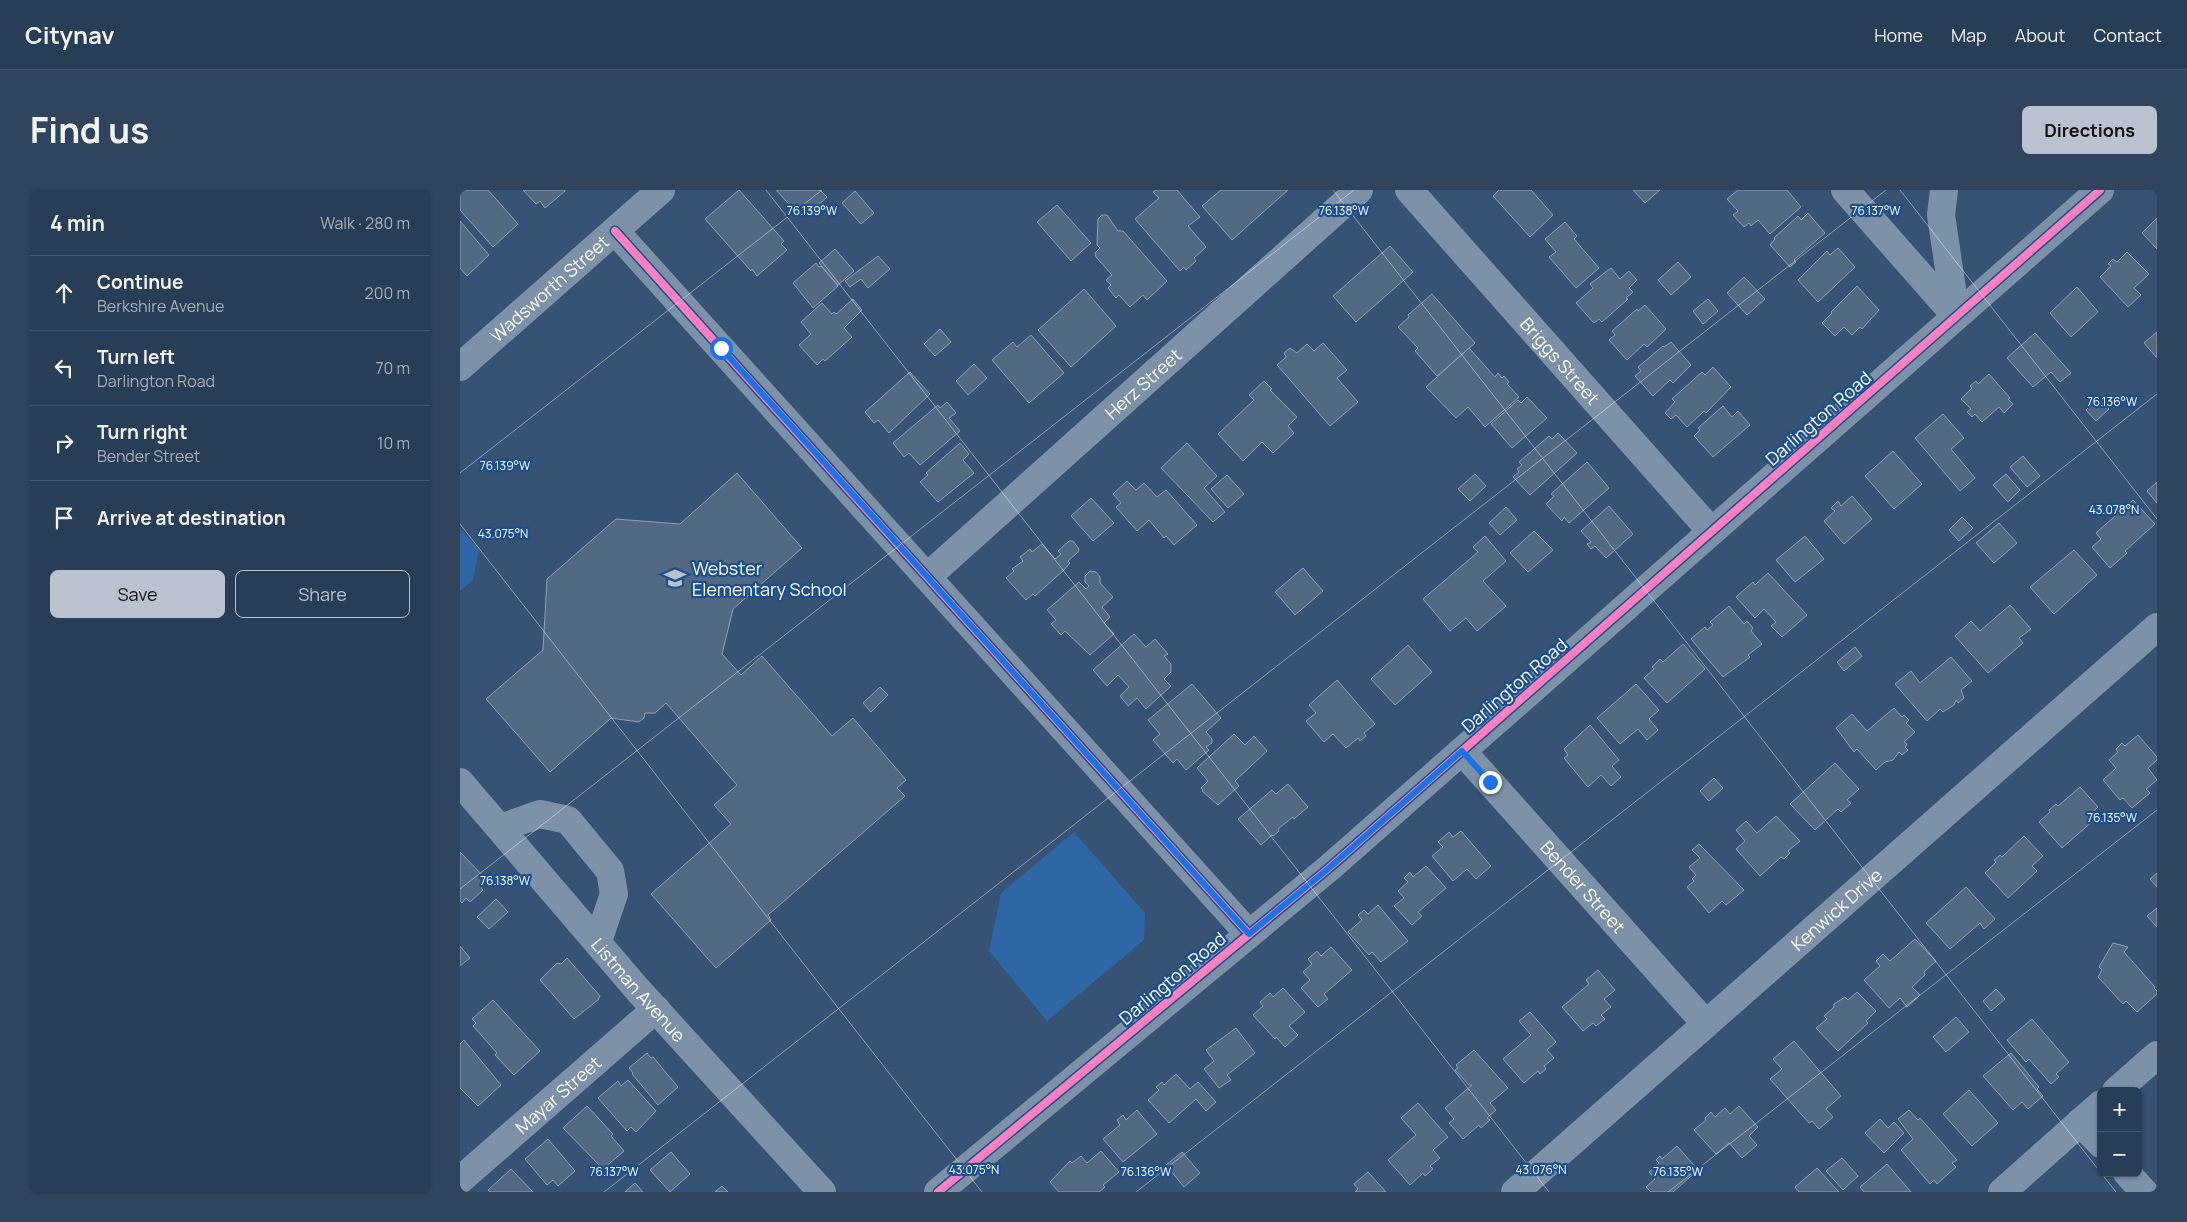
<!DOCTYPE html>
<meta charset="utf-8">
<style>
:root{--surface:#283e57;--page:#30455d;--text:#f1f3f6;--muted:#a5aeba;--line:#44576d;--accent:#b9c2ce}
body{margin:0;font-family:Manrope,sans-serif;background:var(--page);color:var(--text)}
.controls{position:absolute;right:15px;bottom:15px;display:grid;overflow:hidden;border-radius:8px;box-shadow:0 1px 4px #0004}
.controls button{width:45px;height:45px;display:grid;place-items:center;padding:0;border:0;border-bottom:1px solid var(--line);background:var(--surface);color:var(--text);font:25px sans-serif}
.stop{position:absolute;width:15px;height:15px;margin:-11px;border:4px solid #1a73e8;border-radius:50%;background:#fff}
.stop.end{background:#1a73e8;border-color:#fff;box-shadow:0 1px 5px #0008}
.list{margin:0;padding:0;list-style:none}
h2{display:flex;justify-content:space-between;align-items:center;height:65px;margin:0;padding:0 20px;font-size:21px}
h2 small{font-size:16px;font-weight:400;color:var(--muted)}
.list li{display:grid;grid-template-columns:32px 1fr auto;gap:15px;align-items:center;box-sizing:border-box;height:75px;padding:0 20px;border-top:1px solid var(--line)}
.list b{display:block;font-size:19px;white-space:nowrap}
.list p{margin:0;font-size:16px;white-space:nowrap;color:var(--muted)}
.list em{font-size:16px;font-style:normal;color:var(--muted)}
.actions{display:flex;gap:10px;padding:15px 20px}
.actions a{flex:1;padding:11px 0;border:1px solid var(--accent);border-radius:8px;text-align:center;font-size:18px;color:var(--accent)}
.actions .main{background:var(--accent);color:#111}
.icon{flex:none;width:28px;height:28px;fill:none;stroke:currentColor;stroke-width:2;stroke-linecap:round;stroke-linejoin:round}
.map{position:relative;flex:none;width:1697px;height:1002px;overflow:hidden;border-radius:8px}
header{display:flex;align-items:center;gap:30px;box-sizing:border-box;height:70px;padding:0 25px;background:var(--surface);border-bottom:1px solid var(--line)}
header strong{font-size:24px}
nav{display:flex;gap:28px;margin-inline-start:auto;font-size:18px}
.intro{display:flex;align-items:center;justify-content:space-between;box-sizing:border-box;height:120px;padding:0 30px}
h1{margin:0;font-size:35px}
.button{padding:12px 22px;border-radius:8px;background:var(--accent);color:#111;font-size:18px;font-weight:700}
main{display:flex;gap:30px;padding:0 30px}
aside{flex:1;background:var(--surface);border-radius:8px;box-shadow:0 1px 4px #0004}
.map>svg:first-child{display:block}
.green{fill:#2f66a5}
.building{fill:#526984;stroke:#92a2b6}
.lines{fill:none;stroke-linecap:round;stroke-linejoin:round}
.minor{stroke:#7d92a8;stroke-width:28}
.cycleway-casing{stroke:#1b4f8f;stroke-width:11}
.cycleway{stroke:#ff80c0;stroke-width:8}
.route{stroke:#1a73e8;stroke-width:6}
.ticks{fill:none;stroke:#fff;stroke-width:1;stroke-opacity:0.45}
.labels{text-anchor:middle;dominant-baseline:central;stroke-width:4.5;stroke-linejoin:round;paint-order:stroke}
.street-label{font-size:18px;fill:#fff;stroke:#1b4f8f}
.poi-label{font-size:18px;fill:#fff;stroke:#1b4f8f;text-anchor:start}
.ticks-label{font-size:12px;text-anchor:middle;fill:#fff;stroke:#1b4f8f;stroke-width:4.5;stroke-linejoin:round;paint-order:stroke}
</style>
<header>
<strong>Citynav</strong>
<nav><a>Home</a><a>Map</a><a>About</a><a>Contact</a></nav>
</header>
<div class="intro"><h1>Find us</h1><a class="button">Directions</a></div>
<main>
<aside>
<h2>4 min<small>Walk · 280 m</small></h2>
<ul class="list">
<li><svg class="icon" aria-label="ahead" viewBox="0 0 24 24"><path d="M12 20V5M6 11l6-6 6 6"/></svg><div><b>Continue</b><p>Berkshire Avenue</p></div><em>200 m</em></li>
<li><svg class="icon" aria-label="left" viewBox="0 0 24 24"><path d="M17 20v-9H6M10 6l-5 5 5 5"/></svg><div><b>Turn left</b><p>Darlington Road</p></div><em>70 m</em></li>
<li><svg class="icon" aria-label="right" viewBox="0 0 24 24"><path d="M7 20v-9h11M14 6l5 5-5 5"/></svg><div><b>Turn right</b><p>Bender Street</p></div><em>10 m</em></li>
<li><svg class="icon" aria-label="arrive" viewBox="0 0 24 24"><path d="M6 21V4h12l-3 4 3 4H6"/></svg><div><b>Arrive at destination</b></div></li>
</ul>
<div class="actions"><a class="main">Save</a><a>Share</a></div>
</aside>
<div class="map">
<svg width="1697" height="1002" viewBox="0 0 1697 1002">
<rect width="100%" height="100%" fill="#365274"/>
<path class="green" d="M0,339L19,359L13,390L0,401Z
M614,642L685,723L684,750L587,831L529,761L541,703Z"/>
<path class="building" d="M0,0H28L58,34L33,57L0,20Z
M63,0H105V1L85,18L80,11L76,14Z
M279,0L324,51L321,54L327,60L297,86L292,79L291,81L245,29Z
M316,0H360L367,7L347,25L342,20L338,24Z
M696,0H717L740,27L728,36L746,57L734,68L736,71L726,80L724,77L720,81L675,29L699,8L693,2Z
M761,0H828L772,50L742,16Z
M1039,0H1071L1093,25L1070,47L1033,6Z
M1173,0H1200L1185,13Z
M1278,0H1327L1341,17L1310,44L1298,30L1291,36L1289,33L1284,37L1273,25L1278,21L1267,9Z
M395,1L414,23L401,34L382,13Z
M597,15L631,53L611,71L577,32Z
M1348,23L1365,43L1334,70L1336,72L1330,77L1310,55L1315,49L1314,48L1338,26L1341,30Z
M642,25H647L658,41H663L707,91L687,110L683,105L670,117L659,105L656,108L648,98L651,95L646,90L652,85L636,67L635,63L640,58L637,55L638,29Z
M1697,28V59L1682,43Z
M0,31L29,65L7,86L0,78Z
M1105,32L1117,46L1114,49L1139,78L1116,98L1089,67L1096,62L1085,49Z
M930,56L953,82L896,132L873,106Z
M1378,58L1395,77L1358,112L1338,90L1367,61L1370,65Z
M375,59L394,81L378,95L359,73Z
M1667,62L1689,84L1674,98L1681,105L1668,117L1640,87L1651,76L1648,74L1653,69L1657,72Z
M418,66L430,79L408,98L401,89L390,97L385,91Z
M1218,72L1231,87L1211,105L1198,90Z
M356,73L359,77L361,76L378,96L353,118L333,93Z
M1151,78L1160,89L1169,81L1177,90L1169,98L1173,102L1166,108L1168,109L1142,132L1139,129L1134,133L1116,113L1133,98L1130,94Z
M1284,87L1305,109L1287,125L1267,103Z
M1397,96L1419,120L1402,139L1400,137L1392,145L1384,137L1375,146L1362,133L1372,123L1371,122Z
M1617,97L1638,122L1611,147L1590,123Z
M624,99L656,136L611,177L578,140Z
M972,104L1015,153L977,186L955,161L958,158L938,137L949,127L948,125Z
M393,109L402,120L384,138L392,147L365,171L363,169L357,175L339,155L351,144L341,132L362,113L372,124L374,122L376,124Z
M1248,109L1258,121L1243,134L1233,121Z
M1185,115L1206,139L1187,157L1184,154L1167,170L1149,150L1155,145L1152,141L1177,119L1178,121Z
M480,139L491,152L475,166L464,154Z
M1697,142V168L1684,153Z
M1575,143L1611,183L1600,192L1591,182L1573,197L1547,168Z
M571,145L604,183L569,213L532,170L553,152L557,157Z
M1211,152L1231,175L1213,193L1210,190L1193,206L1175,186L1181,181L1178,177L1203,156L1204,157Z
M863,153L887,180L877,188L898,212L870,236L817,175L826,167L824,163L830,158L837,163L847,154L854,161Z
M1009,158L1035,187L1038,183L1042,188L1044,186L1049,192L1047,194L1059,207L1025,237L1008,217L996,228L966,197Z
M514,174L527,188L508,205L496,191Z
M1253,177L1271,197L1246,223L1244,221L1227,237L1216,225L1211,229L1205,223L1215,212L1212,209L1242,182L1245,185Z
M450,182L470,204L429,243L418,230L414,233L405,222Z
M1529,184L1550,208L1548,209L1553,214L1544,223L1539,217L1522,232L1515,224L1512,227L1507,222L1511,219L1501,209L1512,198L1510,196L1516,191L1518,194Z
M804,191L812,199L810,200L837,227L828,236L834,243L813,263L802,252L783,271L758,244L794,210L789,205Z
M1067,207L1087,228L1052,258L1031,234L1058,210L1061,213Z
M1638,208L1649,219L1636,231L1626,220Z
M487,212L496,223L489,228L500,241L460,275L449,263L444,267L433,253L478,215L480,218Z
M1263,216L1272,227L1278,221L1290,235L1253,267L1234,246L1240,240L1238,238Z
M1483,224L1504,248L1491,259L1515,288L1500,301L1455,248Z
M1098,243L1117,263L1070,305L1053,287L1059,282L1057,279L1062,275L1059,272L1089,246L1092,249Z
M500,253L509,264L503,270L514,283L478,312L460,292L468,285L466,283Z
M727,253L757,286L744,298L765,322L753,332L701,278Z
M1433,261L1462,294L1434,319L1405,286Z
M1563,266L1580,286L1567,297L1550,277Z
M1127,272L1149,298L1109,333L1104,327L1102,331L1086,314L1094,306L1091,304Z
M277,283L342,358L273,419L262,464L281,485L302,466L372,546L393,528L446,590L437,598L445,606L308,725L311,730L256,778L191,704L271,634L254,615L277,595L206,513L195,523H185L184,528L179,532L151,528L90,582L26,509L83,460L87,389L156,329L220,334Z
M1015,284L1026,296L1010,311L998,299Z
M1546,284L1560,300L1548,312L1533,295Z
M767,285L784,304L768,318L751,299Z
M667,291L676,300L684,293L697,307L706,300L737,335L714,355L706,346L704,348L689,330L677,341L656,317L661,313L653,304Z
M1697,292V313L1687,301Z
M1392,306L1412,329L1384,354L1364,331L1375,321L1371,318L1378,311L1381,316Z
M631,308L654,333L633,351L611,326Z
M1673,310L1695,334L1665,361L1667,363L1650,378L1632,357L1641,349L1636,343Z
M1149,316L1173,344L1146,368L1135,356L1131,359L1127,354L1131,352L1121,341Z
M1046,317L1057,330L1040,345L1029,333Z
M1502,327L1513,338L1499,351L1489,340Z
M1539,333L1557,353L1534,373L1516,353Z
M1074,341L1093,360L1068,382L1050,363Z
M1025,346L1046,371L1023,391L1046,416L1017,441L1006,428L990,441L963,409L1018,362L1013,357Z
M1345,346L1364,369L1335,392L1316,370Z
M609,351H613L619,359L618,362L608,371L610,373L604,380L575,406L573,404L566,410L546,388L554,381L552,379L563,371L560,367L570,359L572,362L582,354L595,369L601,364L598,361Z
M1614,360L1637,385L1594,424L1570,397Z
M843,378L863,401L835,425L815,402Z
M630,381L636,382L640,387V393L653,407L642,417L650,427L644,433L654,444L630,465L605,441L601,445L591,434L596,430L587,420L619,392L626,399L629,396L625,392V386Z
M1308,383L1347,425L1322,447L1311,436L1316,432L1304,419L1295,428L1276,407L1293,392L1295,395Z
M1550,415L1571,439L1559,448L1563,453L1528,483L1495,446L1511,431L1520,441Z
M1269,416L1284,434L1287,431L1293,438L1291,441L1302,454L1288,465L1290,467L1263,487L1231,449L1245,437L1247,440L1253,435L1250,432Z
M674,444L686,457L695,449L708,464L704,466L711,474V482L704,489L711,496L686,519L677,508L668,516L660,506L669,497L658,485L647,496L633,480Z
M1223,454L1245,479L1207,513L1184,488L1194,479L1192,477L1200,469L1203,472Z
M948,455L972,482L935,515L911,489Z
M1395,457L1402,466L1384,481L1377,472Z
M1491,467L1512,491L1501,500L1504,508L1498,513L1496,510L1494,515L1483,522L1480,519L1467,531L1435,494L1451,481L1460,493Z
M877,490L915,534L904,543L906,546L900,551L898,548L886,558L873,544L864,552L846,531L856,523L849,515Z
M732,494L761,528L746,542L752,549V553L746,557L749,560L726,580L717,569L713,573L693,550L700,544L688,530Z
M1176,494L1199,520L1189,529L1198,540L1187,550L1178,539L1160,554L1137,528Z
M420,497L428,505L411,522L403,513Z
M1434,518L1442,527L1444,525L1449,530L1446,533L1455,542L1444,552L1447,554L1445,557L1448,560L1442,565L1439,562L1433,570L1425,572L1416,580L1397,559L1394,562L1376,538L1392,524L1407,541Z
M1130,535L1159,570L1152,576L1161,587L1151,596L1141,585L1128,597L1104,568L1108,565L1104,559Z
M774,544L785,555L794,546L807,561L775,591L779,596L758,615L742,601L743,600L741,598L748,591L737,578Z
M1678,545L1697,567V570L1688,578L1697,590L1686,599L1690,603L1672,618L1663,608L1660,610L1643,590L1656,578L1649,570L1658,562L1656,559L1662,553L1665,556Z
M1375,573L1399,599L1387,610L1391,613L1381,622L1378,619L1355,640L1330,614Z
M1254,588L1263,598L1249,611L1240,601Z
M828,594L848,617L834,629L833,627L818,639L819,641L813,646L812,645L801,655L778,629L812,600L816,604Z
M1620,597L1638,617L1628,626L1633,631L1602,658L1579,632L1590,622L1589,620L1596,614L1598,616Z
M1316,626L1340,651L1328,661L1330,663L1324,669L1321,667L1300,686L1276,659L1285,651L1276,640L1286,631L1297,643Z
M1001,641L1031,676L1016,689L1007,679L993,691L972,666L983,657L978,652L989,642L993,647Z
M1564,646L1583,666L1572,676L1577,681L1548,708L1525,683L1536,672L1534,670L1540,665L1542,667Z
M1239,654L1284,700L1266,715L1262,711L1249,723L1227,697L1234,691L1232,689L1236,685L1229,677L1240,668L1232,660Z
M0,662L26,689L20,696L23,700L10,712L6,708L2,713L0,711Z
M966,676L986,698L958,722L962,726L952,735L934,716L944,708L938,701L948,692L944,688L950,682L953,687Z
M1697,683V697L1690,689Z
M1506,697L1535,729L1524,739L1520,733L1490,759L1466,733Z
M36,709L48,722L29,739L17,727Z
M918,715L948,751L921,772L912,762L909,765L888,742L902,730L898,725L904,720L908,724Z
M1697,718V737L1687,726Z
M1455,749L1476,771L1464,782L1465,785L1452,797L1460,805L1447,817L1440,808L1429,818L1404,790L1420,776L1416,771L1423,764L1430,771Z
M1653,753L1668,757L1664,762L1695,797L1694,798L1697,801V804L1677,822L1666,811L1663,814L1638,787L1642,780L1639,777Z
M0,756L10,768L0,776Z
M871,757L892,780L864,804L868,809L858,817L841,798L850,790L843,782L852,774L848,769L857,761L861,766Z
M107,768L140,806L138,810L114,829L80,790L97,773L101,774Z
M1138,780L1155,800L1144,809L1151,817L1141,825L1145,829L1136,836L1133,833L1123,841L1102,817L1129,794L1126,790Z
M823,798L845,822L829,836L838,845L825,857L816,847L815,849L793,825L803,816L800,812L810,803L813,807Z
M1536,799L1545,809L1531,821L1523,811Z
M1397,802L1416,821L1406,831L1408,833L1378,861L1356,838L1367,829L1364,826L1374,817V814L1385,807L1388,810Z
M33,810L80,861L54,885L35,865L37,863L13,836L16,833L12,829Z
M1070,822L1096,852L1087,860L1094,868L1084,876L1086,879L1080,884L1078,881L1064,893L1043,869L1071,845L1059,831Z
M1496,827L1509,842L1486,862L1473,847Z
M1572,829L1609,872L1596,884L1599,887L1591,894L1569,869L1566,872L1547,850Z
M776,838L795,863L767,885L771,890L759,898L744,879L754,871L746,860Z
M4,850L41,895L18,916L0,898V854Z
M1334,851L1381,906L1366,919L1373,927L1359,939L1352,931L1349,933L1310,889L1322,879L1313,869Z
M1014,860L1048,898L1030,913L1036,920L1027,928L1030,930L1021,938L1019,935L1003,949L989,933L994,929L985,918L1012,895H1009L995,880L998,878L996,875Z
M187,863L191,868L193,867L218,897L198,915L172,884L173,883L169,878Z
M1551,863L1579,897L1577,899L1583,906L1568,919L1562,912L1553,920L1523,886Z
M716,884L730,899L738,892L756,912L746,921L736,909L709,933L688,910L699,900L696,897L702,892L704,895Z
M168,890L196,921L176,942L171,937L167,941L138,908L158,891L161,896Z
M1509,900L1538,933L1512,956L1483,924Z
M958,913L988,947L973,960L980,968L970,976L973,979L965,986L963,983L950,995L928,970L956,945L941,928Z
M127,916L153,944L151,946L164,961L143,979L103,938Z
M1279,916L1298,937L1289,946L1297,955L1282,968L1269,953L1256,964L1234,940L1246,930L1245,928L1251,922L1255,927L1265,918L1270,924Z
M677,920L697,944L663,972L643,949L660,935L657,930L663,925L666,930Z
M1449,920L1458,930L1460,928L1497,970L1492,973L1496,977L1477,994L1474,990L1470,994L1441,960L1453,949L1438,929Z
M1420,929L1428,938L1434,932L1444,943L1424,963L1405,943Z
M88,949L115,981L98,996L93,990L87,995L65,969Z
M1217,956L1238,980L1213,1002H1191L1186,997L1195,989L1189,982L1199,973L1196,970L1200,966L1202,969Z
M641,961L659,982L643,995L645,997L639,1002H599L590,992L610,971L612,973L621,966L627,973Z
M211,962L230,984L210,1002L190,980Z
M722,962L740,983L724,997L706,975Z
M1382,968L1398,986L1383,1000L1366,981Z
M1427,974L1451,1002H1404L1400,997Z
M1357,978L1379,1002H1339L1335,997Z
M51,979L73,1002H30L28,1000Z
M908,982L926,1002H895L898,999L894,994Z
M175,993L183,1002H165Z
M262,996L268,1002H255Z"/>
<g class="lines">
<g class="minor">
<path id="s1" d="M949,0L1251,341"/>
<path d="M1385,0L1496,126"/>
<path d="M1484,0L1481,25L1496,126"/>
<path d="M155,41L789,744"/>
<path id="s2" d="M0,177L201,0"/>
<path id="s3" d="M467,387L899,0"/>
<path id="s4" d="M1002,561L1246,834"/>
<path id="s5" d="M0,592L177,799L362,1002"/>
<path d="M41,638L80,624L108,630L150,681L154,704L138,751"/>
<path d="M1656,901L1697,865"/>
<path d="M1620,932L1641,954"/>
<path d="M1667,983L1684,1002"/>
<path id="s6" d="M0,990L196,819"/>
<path d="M478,1002L869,678L1640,0"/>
<path id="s7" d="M1055,1002L1697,437"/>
<path d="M1542,1002L1641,914"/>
</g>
<g class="cycleway-casing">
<path id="cycleway" d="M155,41L789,744
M478,1002L869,678L1640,0"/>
</g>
<use href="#cycleway" class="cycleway"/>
</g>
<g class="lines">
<path class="route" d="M261,158L789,744L869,678L1002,561L1030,592"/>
</g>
<path class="ticks" d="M306,0L1089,1002M873,0L1641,983M1440,0L1697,329M0,283L362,0M0,334L522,1002M0,699L894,0M1641,983L1656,1002M144,1002L1426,0M676,1002L1697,204M1208,1002L1697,620"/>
<defs>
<g id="school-bare" transform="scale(1.725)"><path d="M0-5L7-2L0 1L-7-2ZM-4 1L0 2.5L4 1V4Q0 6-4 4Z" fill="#b9c2ce" stroke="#1b4f8f" stroke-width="2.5" paint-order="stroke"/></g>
</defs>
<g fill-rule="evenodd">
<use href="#school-bare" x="215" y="388"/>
</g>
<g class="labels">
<g class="street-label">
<text stroke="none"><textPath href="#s2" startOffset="119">Wadsworth Street</textPath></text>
<text stroke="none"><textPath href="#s1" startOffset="228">Briggs Street</textPath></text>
<text stroke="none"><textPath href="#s3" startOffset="290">Herz Street</textPath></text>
<text transform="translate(1358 228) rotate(-41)">Darlington Road</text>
<text transform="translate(1054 495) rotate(-41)">Darlington Road</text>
<text stroke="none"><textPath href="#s4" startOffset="182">Bender Street</textPath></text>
<text stroke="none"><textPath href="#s7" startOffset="428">Kenwick Drive</textPath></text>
<text transform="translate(712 788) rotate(-40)">Darlington Road</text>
<text stroke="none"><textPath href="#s5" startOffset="274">Listman Avenue</textPath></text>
<text stroke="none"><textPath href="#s6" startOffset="130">Mayar Street</textPath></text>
</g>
<g class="poi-label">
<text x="232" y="378">Webster<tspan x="232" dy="21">Elementary School</tspan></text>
</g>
</g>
<g class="ticks-label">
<text x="352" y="25">76.139°W</text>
<text x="884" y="25">76.138°W</text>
<text x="1416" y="25">76.137°W</text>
<text x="1652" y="216">76.136°W</text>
<text x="45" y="280">76.139°W</text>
<text x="1654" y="324">43.078°N</text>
<text x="43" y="348">43.075°N</text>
<text x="1652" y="632">76.135°W</text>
<text x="45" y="695">76.138°W</text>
<text x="514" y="984">43.075°N</text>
<text x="1081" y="984">43.076°N</text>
<text x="154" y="986">76.137°W</text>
<text x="686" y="986">76.136°W</text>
<text x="1218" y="986">76.135°W</text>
</g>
</svg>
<div class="controls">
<button>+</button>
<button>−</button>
</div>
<div class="stop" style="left:261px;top:158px"></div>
<div class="stop end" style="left:1030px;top:592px"></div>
</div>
</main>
